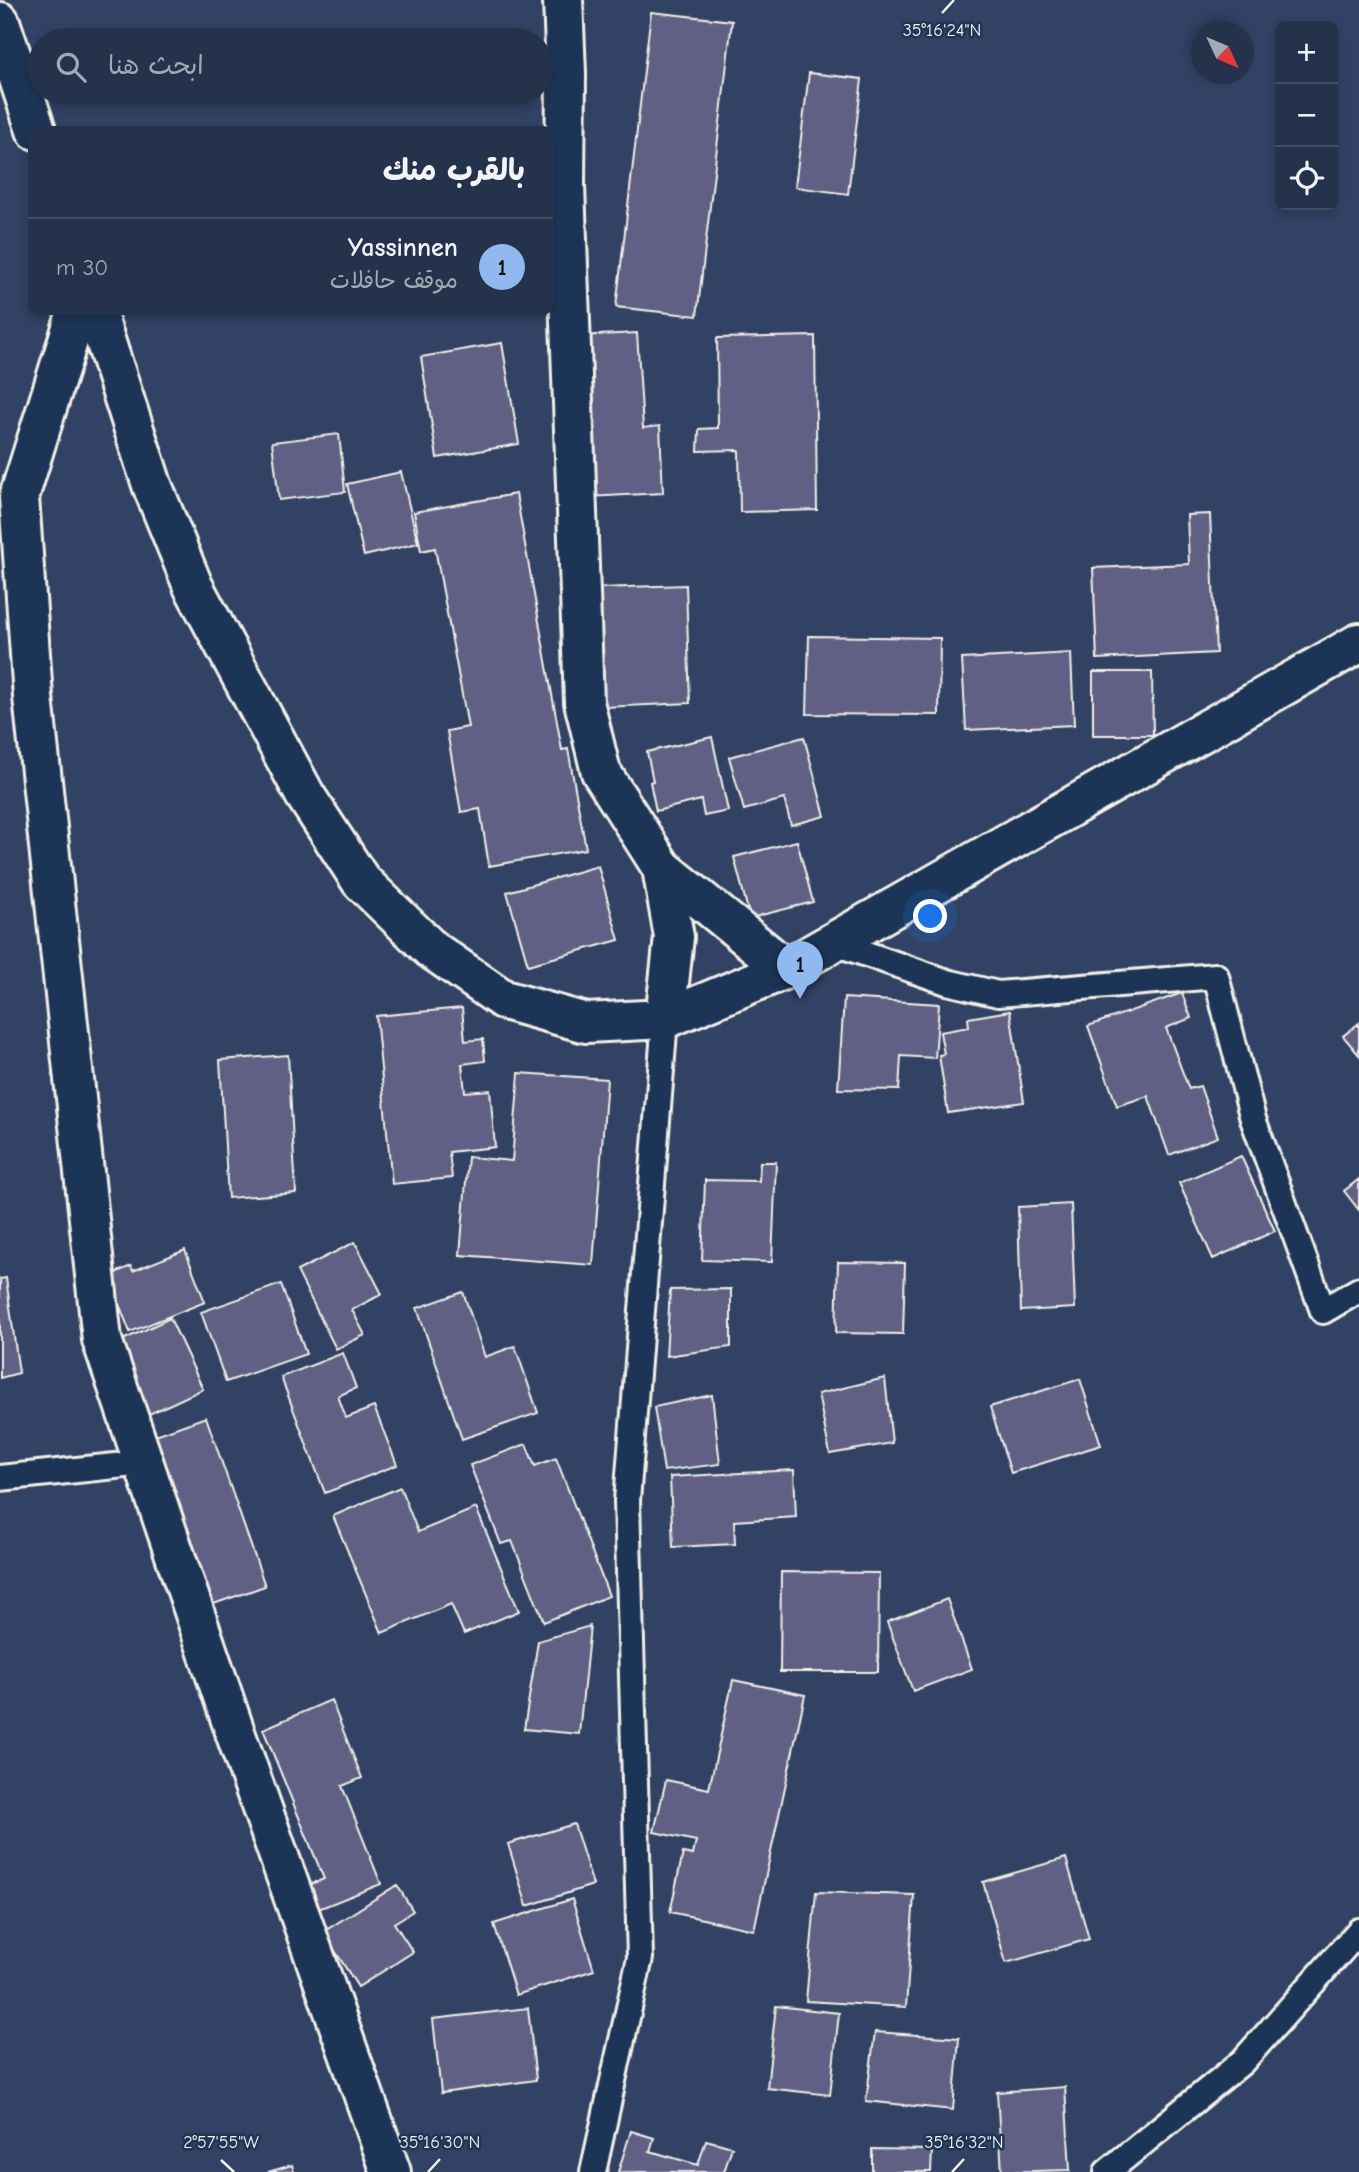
<!DOCTYPE html>
<html lang="ar">
<meta charset="utf-8">
<style>
:root{--surface:#25324b;--page:#2d3a52;--text:#f1f3f6;--muted:#a3aab5;--line:#424d63;--accent:#90b9f0}
body{margin:0;font-family:"Comic Neue","Playpen Sans Arabic",sans-serif;background:var(--page);color:var(--text);direction:rtl}
.controls{position:absolute;right:21px;top:21px;display:grid;overflow:hidden;border-radius:10px;box-shadow:0 4px 10px #0003}
.controls button{width:63px;height:63px;display:grid;place-items:center;padding:0;border:0;border-bottom:2px solid var(--line);background:var(--surface);color:var(--text);font:35px sans-serif}
.compass{position:absolute;left:1191px;top:21px;width:63px;height:63px;border-radius:50%;background:var(--surface);box-shadow:0 4px 10px #0003;rotate:134deg}
.you{position:absolute;left:931px;top:917px;width:24px;height:24px;margin:-18px;border:5px solid #fff;border-radius:50%;background:#1a73e8;box-shadow:0 0 0 10px #1a73e833}
.badge{display:grid;place-items:center;width:46px;height:46px;border-radius:50%;background:var(--accent);color:#111;font-size:23px;font-weight:700}
.pin{position:absolute;translate:-50% -58px;filter:drop-shadow(0 2px 4px #0008)}
.pin::after{content:'';position:absolute;top:37px;width:24px;height:21px;background:inherit;clip-path:polygon(0 0,100% 0,50% 100%)}
.list{margin:0;padding:0;list-style:none}
h2{display:flex;justify-content:space-between;align-items:center;height:91px;margin:0;padding:0 28px;font-size:30px}
h2 small{font-size:23px;font-weight:400;color:var(--muted)}
.list li{display:grid;grid-template-columns:46px 1fr auto;gap:21px;align-items:center;box-sizing:border-box;height:98px;padding:0 28px;border-top:2px solid var(--line)}
.list b{display:block;font-size:26px;white-space:nowrap}
.list p{margin:0;font-size:23px;white-space:nowrap;color:var(--muted)}
.list em{font-size:23px;font-style:normal;color:var(--muted)}
.icon{flex:none;width:38px;height:38px;fill:none;stroke:currentColor;stroke-width:2;stroke-linecap:round;stroke-linejoin:round}
.map{position:relative;flex:none;width:1359px;height:2172px;overflow:hidden;direction:ltr}
.search{position:absolute;background:var(--surface);box-shadow:0 4px 10px #0003;left:28px;top:28px;width:525px;height:77px;display:flex;align-items:center;gap:18px;box-sizing:border-box;padding:0 24px;border-radius:38px;color:var(--muted);font-size:26px}
.panel{position:absolute;background:var(--surface);box-shadow:0 4px 10px #0003;left:28px;top:126px;width:525px;height:189px;border-radius:10px;direction:rtl}
.map>svg:first-child{display:block}
.building{fill:#5f6084;stroke:#f4f1e8;stroke-width:2}
.lines{fill:none;stroke-linecap:round;stroke-linejoin:round}
.service-casing{stroke:#f4f1e8;stroke-width:30}
.minor-casing{stroke:#f4f1e8;stroke-width:44}
.tertiary-casing{stroke:#f4f1e8;stroke-width:44}
.service{stroke:#1d3557;stroke-width:24}
.minor{stroke:#1d3557;stroke-width:38}
.tertiary{stroke:#1d3557;stroke-width:38}
.ticks{fill:none;stroke:#f4f1e8;stroke-width:2.5}
.ticks-label{font-size:18px;text-anchor:middle;fill:#f4f1e8;stroke:#1d3557;stroke-width:5;stroke-linejoin:round;paint-order:stroke}
</style>
<div class="map">
<svg width="1359" height="2172" viewBox="0 0 1359 2172">
<rect width="100%" height="100%" fill="#314264"/>
<filter id="ink" filterUnits="userSpaceOnUse"><feTurbulence type="fractalNoise" baseFrequency=".0143" numOctaves="2"/><feDisplacementMap in="SourceGraphic" scale="14" xChannelSelector="R" yChannelSelector="G"/><feConvolveMatrix kernelMatrix="1 2 1 2 8 2 1 2 1" color-interpolation-filters="sRGB"/></filter>
<g filter="url(#ink)">
<path class="building" d="M651,12L732,21L697,316L616,307Z
M809,73L862,79L848,194L795,187Z
M637,333L643,428L660,426L663,493L588,497L579,336Z
M815,336L817,510L740,512L739,450L698,451L699,429L718,428L717,338Z
M502,343L519,444L437,458L421,357Z
M339,434L345,492L279,500L272,442Z
M401,472L418,543L364,556L347,484Z
M516,494L562,750L568,749L586,849L489,866L480,809L461,812L447,731L468,727L435,548L421,551L414,512Z
M1210,514L1216,653L1097,659L1093,568L1189,564L1187,515Z
M686,585L690,703L604,707L600,588Z
M809,636L940,638L939,715L807,714Z
M1071,653L1074,725L966,730L962,659Z
M1093,672H1152L1153,735H1093Z
M712,737L728,811L704,816L701,800L656,811L650,782L653,781L647,752Z
M804,737L825,816L791,825L784,799L744,810L729,757Z
M797,841L813,902L750,918L734,857Z
M598,866L619,940L528,965L507,892Z
M1182,993L1191,1018L1166,1028L1189,1089L1200,1086L1218,1137L1169,1155L1148,1096L1117,1106L1088,1026Z
M844,998L939,1004L935,1058L901,1056L899,1090L838,1089Z
M462,1008L465,1041L483,1039L485,1061L462,1064L465,1092L490,1090L495,1147L449,1152L452,1178L392,1184L376,1016Z
M1010,1011L1024,1102L948,1113L939,1055L944,1054L940,1032L969,1027L968,1018Z
M1359,1023V1055L1343,1036Z
M288,1055L296,1193L228,1198L220,1060Z
M519,1073L607,1079L593,1265L460,1255L468,1157L512,1161Z
M1241,1156L1275,1231L1213,1259L1179,1183Z
M760,1162H776L772,1262L702,1260L705,1180L759,1181Z
M1359,1179V1210L1344,1191Z
M1071,1204L1075,1308L1021,1311L1018,1207Z
M355,1242L382,1294L352,1310L365,1335L336,1349L297,1271Z
M185,1250L205,1302L130,1332L108,1276L131,1266L133,1271Z
M838,1262L905,1263L903,1334L836,1333Z
M6,1278L19,1373L0,1378V1279Z
M281,1284L306,1354L226,1382L201,1312Z
M731,1289V1347L666,1356L670,1290Z
M463,1292L485,1357L515,1346L538,1413L462,1439L417,1308Z
M170,1318L203,1389L145,1416L112,1345Z
M343,1353L356,1388L338,1396L346,1418L374,1407L397,1465L325,1493L281,1377Z
M885,1378L892,1443L830,1454L818,1394Z
M1080,1379L1101,1445L1011,1473L990,1407Z
M712,1395L720,1464L664,1471L654,1407Z
M206,1417L265,1586L205,1607L147,1438Z
M526,1444L535,1466L556,1458L609,1596L544,1622L512,1541L501,1544L470,1465Z
M794,1470L796,1517L734,1521L735,1544L673,1547L670,1477Z
M400,1487L418,1532L476,1508L519,1611L464,1634L451,1604L382,1633L333,1516Z
M781,1572L879,1573L878,1672H780Z
M947,1599L972,1669L913,1691L887,1622Z
M590,1626L579,1734L524,1729L538,1641Z
M733,1680L805,1695L754,1930L670,1912L683,1853L693,1855L696,1841L654,1832L666,1780L709,1789Z
M331,1700L362,1778L342,1786L381,1884L311,1912L301,1888L324,1879L263,1729Z
M574,1824L593,1885L527,1906L508,1844Z
M1066,1858L1089,1939L1006,1963L983,1882Z
M397,1885L413,1911L394,1923L413,1952L358,1987L323,1932Z
M816,1892L914,1895L906,2007L806,2001Z
M572,1899L594,1970L516,1995L494,1924Z
M776,2006L839,2013L830,2095L767,2088Z
M528,2008L536,2080L441,2093L433,2019Z
M875,2032L959,2038L953,2110L866,2101Z
M1065,2087L1070,2170L1002,2172L997,2092Z
M631,2131L654,2138L650,2151L698,2165L706,2140L732,2147L724,2172H618Z
M872,2149L932,2150L931,2172H872Z
M292,2165L294,2172H268Z"/>
<g class="lines">
<g class="service-casing">
<path id="service" d="M832,942L947,982L998,994L1216,976L1253,1119L1323,1311L1359,1290
M0,1478L144,1463
M593,2172L640,1958L627,1501L665,1019
M1107,2172L1242,2062L1359,1931"/>
</g>
<g class="minor-casing">
<path id="minor" d="M563,0L566,73L565,185L584,702L601,772L662,868
M77,312L19,497L33,697L102,1340L236,1735L391,2172
M665,1019L674,937L662,868L786,969"/>
</g>
<g class="tertiary-casing">
<path id="tertiary" d="M0,22L36,130
M96,312L152,485L193,586L305,795L361,881L431,949L504,1000L586,1023L665,1019L786,969L1359,643"/>
</g>
<use href="#service" class="service"/>
<use href="#minor" class="minor"/>
<use href="#tertiary" class="tertiary"/>
</g>
</g>
<path class="ticks" d="M942,13L954,0M221,2160L234,2172M428,2172L440,2159M952,2172L964,2159"/>
<g class="ticks-label">
<text x="942" y="36">35°16'24"N</text>
<text x="440" y="2148">35°16'30"N</text>
<text x="964" y="2148">35°16'32"N</text>
<text x="221" y="2148">2°57'55"W</text>
</g>
</svg>
<div class="controls">
<button>+</button>
<button>−</button>
<button><svg class="icon" aria-label="locate" viewBox="0 0 24 24"><circle cx="12" cy="12" r="6"/><path d="M12 2v4M12 18v4M2 12h4M18 12h4"/></svg></button>
</div>
<svg class="compass" viewBox="-18 -18 36 36"><path d="M0-13l5 13h-10z" fill="#e53935"/><path d="M0 13l5-13h-10z" fill="#a3aab5"/></svg>
<div class="you"></div>
<div class="pin badge" style="left:800px;top:999px">1</div>
<div class="search"><svg class="icon" aria-label="search" viewBox="0 0 24 24"><circle cx="10" cy="10" r="6"/><path d="M15 15l6 6"/></svg>ابحث هنا</div>
<section class="panel">
<h2>بالقرب منك<small></small></h2>
<ul class="list">
<li><span class="badge">1</span><div><b>Yassinnen</b><p>موقف حافلات</p></div><em>30 m</em></li>
</ul>
</section>
</div>
